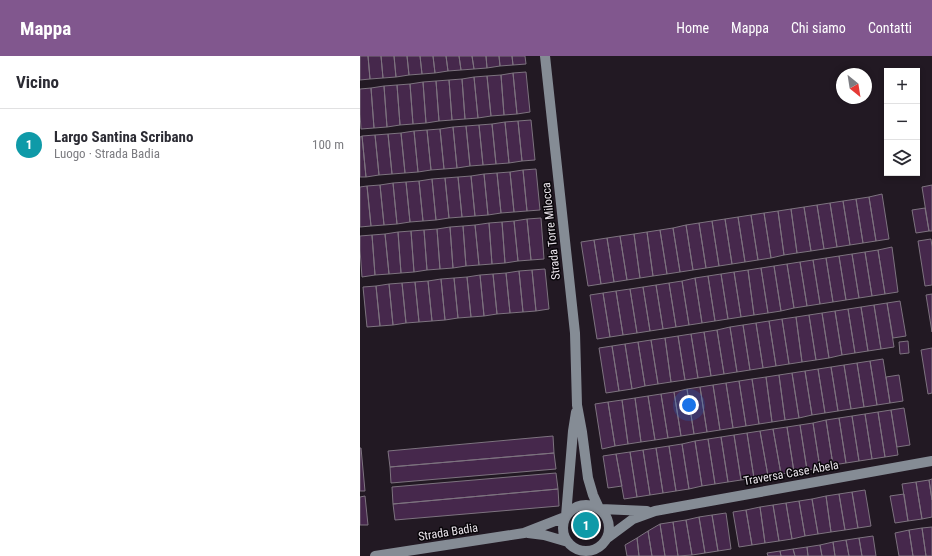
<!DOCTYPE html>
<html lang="it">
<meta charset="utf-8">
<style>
:root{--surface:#fff;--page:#f2f2f3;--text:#2b2b33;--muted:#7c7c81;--line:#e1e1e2;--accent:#81578e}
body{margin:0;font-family:"Roboto Condensed",sans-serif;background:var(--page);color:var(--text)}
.controls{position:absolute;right:12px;top:12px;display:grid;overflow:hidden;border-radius:0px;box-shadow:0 2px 6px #0003}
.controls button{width:36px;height:36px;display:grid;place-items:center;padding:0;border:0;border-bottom:1px solid var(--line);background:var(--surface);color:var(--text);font:20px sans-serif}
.compass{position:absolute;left:476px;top:12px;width:36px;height:36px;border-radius:50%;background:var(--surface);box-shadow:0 2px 6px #0003;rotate:150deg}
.you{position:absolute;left:329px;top:349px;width:14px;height:14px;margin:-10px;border:3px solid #fff;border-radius:50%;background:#1a73e8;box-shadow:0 0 0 6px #1a73e833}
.badge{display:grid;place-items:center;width:26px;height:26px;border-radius:50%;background:var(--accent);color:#fff;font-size:13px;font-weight:700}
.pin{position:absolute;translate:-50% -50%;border:2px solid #fff;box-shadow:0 1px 4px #0006}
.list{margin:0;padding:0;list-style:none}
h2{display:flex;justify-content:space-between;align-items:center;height:52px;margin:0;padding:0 16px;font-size:17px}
h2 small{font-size:13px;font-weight:400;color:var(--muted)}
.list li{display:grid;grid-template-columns:26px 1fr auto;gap:12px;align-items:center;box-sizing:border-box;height:72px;padding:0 16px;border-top:1px solid var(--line)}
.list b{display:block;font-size:15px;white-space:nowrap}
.list p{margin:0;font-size:13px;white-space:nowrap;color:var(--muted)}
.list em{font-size:13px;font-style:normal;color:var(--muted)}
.icon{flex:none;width:22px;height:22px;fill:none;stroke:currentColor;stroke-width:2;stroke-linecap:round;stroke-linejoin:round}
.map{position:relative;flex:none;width:572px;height:500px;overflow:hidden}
header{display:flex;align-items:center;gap:24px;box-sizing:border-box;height:56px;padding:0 20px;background:var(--accent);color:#fff}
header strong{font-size:19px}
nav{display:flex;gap:22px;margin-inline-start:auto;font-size:14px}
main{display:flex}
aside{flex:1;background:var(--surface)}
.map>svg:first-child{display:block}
.building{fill:#46284c;stroke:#7d737f}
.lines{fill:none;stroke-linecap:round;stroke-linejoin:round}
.secondary{stroke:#858c95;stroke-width:10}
.labels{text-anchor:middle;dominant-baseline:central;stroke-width:3;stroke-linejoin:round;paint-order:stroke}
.street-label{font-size:12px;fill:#e9e3ea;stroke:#09060a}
</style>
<header>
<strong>Mappa</strong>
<nav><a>Home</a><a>Mappa</a><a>Chi siamo</a><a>Contatti</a></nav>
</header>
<main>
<aside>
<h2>Vicino<small></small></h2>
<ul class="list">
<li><span class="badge" style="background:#0f9aa8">1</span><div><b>Largo Santina Scribano</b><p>Luogo · Strada Badia</p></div><em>100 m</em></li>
</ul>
</aside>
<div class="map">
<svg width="572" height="500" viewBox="0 0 572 500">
<rect width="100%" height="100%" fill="#221923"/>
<path class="building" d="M0,0H8L10,23L0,24Z
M8,0H21L23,22L10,23Z
M21,0H34L36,21L23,22Z
M34,0H47L49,19L36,21Z
M47,0H60L62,18L49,19Z
M60,0H73L75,17L62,18Z
M73,0H86L88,15L75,17Z
M86,0H99L101,14L88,15Z
M99,0H112L114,13L101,14Z
M112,0H126L127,12L114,13Z
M126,0H139L140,10L127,12Z
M139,0H152L153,9L140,10Z
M152,0H165L166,8L153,9Z
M166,16L170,56L157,58L153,17Z
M153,17L157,58L144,59L141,19Z
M141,19L144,59L131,60L127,20Z
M127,20L131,60L118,62L114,21Z
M114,21L118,62L105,63L102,23Z
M102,23L105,63L92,64L89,24Z
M89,24L92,64L79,65L76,25Z
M76,25L79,65L66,67L63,26Z
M63,26L66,67L53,68L50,28Z
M50,28L53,68L40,69L37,29Z
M37,29L40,69L27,71L24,30Z
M24,30L27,71L14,72L11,32Z
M11,32L14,72L1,73L0,58V33Z
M171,64L175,104L162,105L158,65Z
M158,65L162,105L149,107L145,66Z
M145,66L149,107L136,108L132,68Z
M132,68L136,108L123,109L119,69Z
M119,69L123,109L110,110L106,70Z
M106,70L110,110L97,112L93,71Z
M93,71L97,112L84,113L80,73Z
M80,73L84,113L71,114L67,74Z
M67,74L71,114L58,116L54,75Z
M54,75L58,116L45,117L41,77Z
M41,77L45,117L32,118L28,78Z
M28,78L32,118L19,119L15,79Z
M15,79L19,119L6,121L2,80Z
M2,80L6,121H0V81Z
M176,113L180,154L167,155L163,114Z
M163,114L167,155L154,156L150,116Z
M150,116L154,156L141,157L137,117Z
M137,117L141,157L128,159L124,118Z
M124,118L128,159L115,160L111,120Z
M111,120L115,160L102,161L98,121Z
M98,121L102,161L89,162L85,122Z
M85,122L89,162L76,164L72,123Z
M72,123L76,164L63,165L59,125Z
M59,125L63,165L50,166L46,126Z
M46,126L50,166L37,168L33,127Z
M33,127L37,168L24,169L20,129Z
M20,129L24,169L11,170L7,130Z
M572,129V175H569L562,131Z
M7,130L11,170L0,171V131Z
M522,138L529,183L516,185L509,141Z
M509,141L516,185L503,187L496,143Z
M496,143L503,187L490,189L483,145Z
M483,145L490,189L477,191L470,147Z
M470,147L477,191L464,193L457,149Z
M457,149L464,193L451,195L444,151Z
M444,151L451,195L437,197L431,153Z
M565,152L569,175L556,177L552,154Z
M431,153L437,197L424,199L418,155Z
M418,155L424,199L411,202L404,157Z
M404,157L411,202L398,204L391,159Z
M391,159L398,204L385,206L378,161Z
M378,161L385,206L372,208L365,163Z
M181,162L184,203L171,204L167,163Z
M167,163L171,204L158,205L154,165Z
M365,163L372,208L359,210L352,165Z
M154,165L158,205L145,207L142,166Z
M352,165L359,210L346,212L339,167Z
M142,166L145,207L132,208L129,167Z
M129,167L132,208L119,209L115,169Z
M339,167L346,212L333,214L326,169Z
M115,169L119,209L106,210L103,170Z
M326,169L333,214L320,216L313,172Z
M103,170L106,210L93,212L90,171Z
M90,171L93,212L80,213L77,173Z
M313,172L320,216L307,218L300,174Z
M77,173L80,213L67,214L64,174Z
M64,174L67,214L54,216L51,175Z
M300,174L307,218L293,220L287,176Z
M51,175L54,216L41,217L38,176Z
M38,176L41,217L29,218L25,178Z
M287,176L293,220L280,222L274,178Z
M25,178L29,218L15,219L12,179Z
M274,178L280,222L267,224L260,180Z
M12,179L15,219L2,221L0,194V180Z
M260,180L267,224L254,226L247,182Z
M247,182L254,226L241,228L234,184Z
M571,183L572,191V229L565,230L558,185Z
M234,184L241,228L228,230L221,186Z
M532,191L538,236L525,238L518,194Z
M518,194L525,238L512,240L505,196Z
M505,196L512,240L499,242L492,198Z
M492,198L499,242L486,244L479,200Z
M479,200L486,244L473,246L466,202Z
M466,202L473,246L460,248L453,204Z
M453,204L460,248L447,250L440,206Z
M440,206L447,250L434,252L427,208Z
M427,208L434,252L421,255L414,210Z
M414,210L421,255L408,257L401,212Z
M401,212L408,257L394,259L388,214Z
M185,213L189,253L176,255L172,214Z
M172,214L176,255L163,256L159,215Z
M388,214L394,259L381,261L374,216Z
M159,215L163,256L150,257L146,217Z
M374,216L381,261L368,263L361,218Z
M146,217L150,257L137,258L133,218Z
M133,218L137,258L124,260L120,219Z
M361,218L368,263L355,265L348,220Z
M120,219L124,260L111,261L107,221Z
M348,220L355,265L342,267L335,222Z
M107,221L111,261L98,262L94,222Z
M94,222L98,262L85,264L81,223Z
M335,222L342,267L329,269L322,225Z
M81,223L85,264L72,265L68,225Z
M68,225L72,265L59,266L55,226Z
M322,225L329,269L316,271L309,227Z
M55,226L59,266L46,267L42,227Z
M42,227L46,267L33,269L29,228Z
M309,227L316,271L303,273L296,229Z
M29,228L33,269L20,270L16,230Z
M296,229L303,273L290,275L283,231Z
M16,230L20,270L7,271L3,231Z
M283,231L290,275L277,277L270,233Z
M270,233L277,277L263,279L256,235Z
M256,235L263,279L250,281L243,237Z
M243,237L250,281L237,283L230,239Z
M572,238V276L566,239Z
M540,245L546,280L533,282L527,247Z
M527,247L534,291L521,293L514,249Z
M514,249L521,293L508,295L501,251Z
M501,251L508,295L495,297L488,253Z
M488,253L495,297L482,299L475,255Z
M475,255L482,299L469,302L462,257Z
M462,257L469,302L456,304L449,259Z
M449,259L456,304L442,306L436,261Z
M436,261L442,306L429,308L422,263Z
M422,263L429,308L416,310L409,265Z
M409,265L416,310L403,312L396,267Z
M396,267L403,312L390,314L383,269Z
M383,269L390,314L377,316L370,271Z
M370,271L377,316L364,318L357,274Z
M357,274L364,318L351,320L344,276Z
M344,276L351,320L338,322L331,278Z
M331,278L338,322L325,324L318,280Z
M318,280L325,324L311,326L305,282Z
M305,282L311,326L298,328L291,284Z
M291,284L298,328L285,330L278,286Z
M548,285L549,297L540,298L539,286Z
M278,286L285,330L272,333L265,288Z
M265,288L272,333L259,335L252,290Z
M252,290L259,335L246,337L239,292Z
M572,292V337L568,338L561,294Z
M523,303L530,347L517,349L510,305Z
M510,305L517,349L504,351L497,307Z
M497,307L504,351L491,353L484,309Z
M484,309L491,353L478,355L471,311Z
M471,311L478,355L465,357L458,313Z
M458,313L465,357L452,359L445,315Z
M445,315L452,359L439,362L432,317Z
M432,317L439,362L425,364L419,319Z
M419,319L425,364L412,366L406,321Z
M539,319L543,345L530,347L526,321Z
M406,321L412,366L399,368L392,323Z
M392,323L399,368L386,370L379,325Z
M379,325L386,370L373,372L366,327Z
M366,327L373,372L360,374L353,329Z
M353,329L360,374L347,376L340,331Z
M340,331L347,376L334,378L327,333Z
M327,333L334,378L321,380L314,336Z
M314,336L321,380L308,382L301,338Z
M301,338L308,382L295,384L288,340Z
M288,340L295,384L281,386L275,342Z
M275,342L281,386L268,388L262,344Z
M262,344L268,388L255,390L248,346Z
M248,346L255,390L242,393L235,348Z
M544,352L550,389L537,391L531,354Z
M531,354L538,399L525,401L518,356Z
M518,356L525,401L512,403L505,358Z
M505,358L512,403L499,405L492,360Z
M492,360L499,405L486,407L479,362Z
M479,362L486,407L473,409L466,364Z
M466,364L473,409L460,412L453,367Z
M453,367L460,412L447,414L440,369Z
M440,369L447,414L434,416L427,371Z
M427,371L434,416L421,418L413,373Z
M413,373L421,418L408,420L400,375Z
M400,375L408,420L394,422L387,377Z
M387,377L394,422L381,424L374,379Z
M374,379L381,424L368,426L361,381Z
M193,380L194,397L30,411L28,395Z
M361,381L368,426L355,428L348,383Z
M348,383L355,428L342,430L335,385Z
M335,385L342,430L329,433L322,388Z
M322,388L329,433L316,435L309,390Z
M309,390L316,435L303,437L296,392Z
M0,392H1L5,435H0Z
M296,392L303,437L290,439L283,394Z
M283,394L290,439L277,441L270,396Z
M270,396L277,441L264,443L256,398Z
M194,397L196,413L31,427L30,411Z
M256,398L262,430L248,432L243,400Z
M196,417L198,433L33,448L32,431Z
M572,423V444L569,424Z
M569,424L572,444V461L562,463L556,426Z
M556,426L562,463L548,465L542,428Z
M198,433L199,450L35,464L33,448Z
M505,434L511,470L498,472L492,436Z
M492,436L498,472L485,474L479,438Z
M479,438L485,474L471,476L466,440Z
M544,438L548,465L535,467L530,440Z
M5,440L8,469H0V441Z
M466,440L471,476L458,478L452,443Z
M452,443L458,478L445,480L439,445Z
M439,445L445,480L432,483L426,447Z
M426,447L432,483L419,485L413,449Z
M413,449L419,485L405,487L400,451Z
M400,451L405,487L392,489L386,454Z
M386,454L392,489L379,491L373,456Z
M366,457L371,493L358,495L352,459Z
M352,459L358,495L345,497L339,461Z
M339,461L345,497L332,499L326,464Z
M326,464L332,499L318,500L313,466Z
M313,466L318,500H305L300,468Z
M300,468L305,500H292L288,475Z
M572,471V500H566L562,472Z
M562,472L566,500H553L549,474Z
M549,474L553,500H539L535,477Z
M288,475L292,500H279L277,482Z
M513,480L516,500H502L499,482Z
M277,482L279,500H267L265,489Z
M499,482L502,500H489L486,484Z
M486,484L489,500H475L473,486Z
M473,486L475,500H462L460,489Z
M460,489L462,500H448L447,491Z
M447,491L448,500H435L433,493Z
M433,493L435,500H421L420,495Z
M420,495L421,500H408L407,497Z"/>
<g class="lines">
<path class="secondary" d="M185,0L215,277L217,349L222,376L228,422L233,439L239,452
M203 472a23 23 0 1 1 46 0a23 23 0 1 1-46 0Z
M241,453L287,455
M206,460L213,375L216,356
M168,477L184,479L208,486
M246,483L273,463L295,455L572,405
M15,500L164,477L205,461"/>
</g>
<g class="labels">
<g class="street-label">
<text transform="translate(191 175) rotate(-96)">Strada Torre Milocca</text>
<text transform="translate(431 417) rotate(-10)">Traversa Case Abela</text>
<text transform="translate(88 476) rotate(-9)">Strada Badia</text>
</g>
</g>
</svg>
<div class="controls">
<button>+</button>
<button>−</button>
<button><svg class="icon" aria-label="layers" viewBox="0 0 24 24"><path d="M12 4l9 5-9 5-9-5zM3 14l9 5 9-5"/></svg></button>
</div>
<svg class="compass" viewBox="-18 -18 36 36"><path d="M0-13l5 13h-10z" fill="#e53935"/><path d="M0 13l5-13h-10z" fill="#7c7c81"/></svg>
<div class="you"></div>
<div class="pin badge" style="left:226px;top:469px;background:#0f9aa8">1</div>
</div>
</main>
